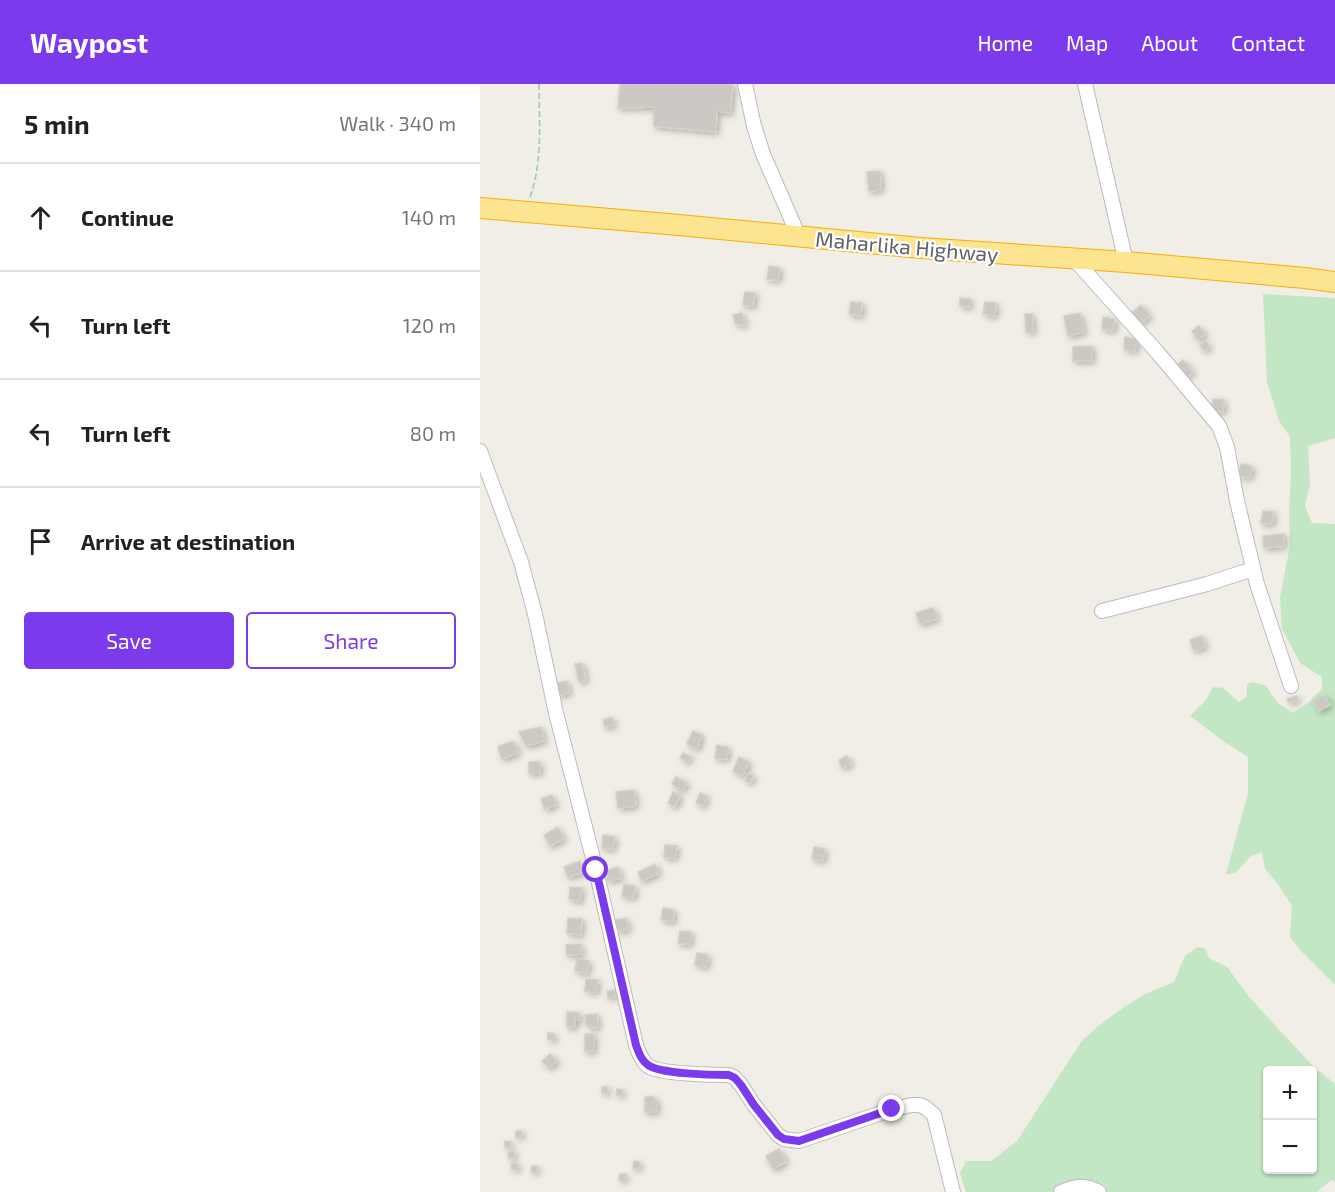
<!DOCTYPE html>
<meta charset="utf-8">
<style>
:root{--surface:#fff;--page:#f2f2f2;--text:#202124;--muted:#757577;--line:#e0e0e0;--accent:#7c3aed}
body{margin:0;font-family:"Exo 2",sans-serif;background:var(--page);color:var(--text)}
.controls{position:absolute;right:18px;bottom:18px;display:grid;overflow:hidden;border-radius:6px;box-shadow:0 2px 4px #0004}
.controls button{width:54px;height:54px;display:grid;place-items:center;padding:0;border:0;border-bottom:2px solid var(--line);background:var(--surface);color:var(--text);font:30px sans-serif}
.stop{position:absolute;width:18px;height:18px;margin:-14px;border:4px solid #7c3aed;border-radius:50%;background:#fff}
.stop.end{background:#7c3aed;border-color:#fff;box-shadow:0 2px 6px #0008}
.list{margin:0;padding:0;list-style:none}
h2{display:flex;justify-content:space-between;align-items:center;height:78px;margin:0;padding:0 24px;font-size:26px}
h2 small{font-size:20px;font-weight:400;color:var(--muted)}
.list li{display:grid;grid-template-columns:39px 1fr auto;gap:18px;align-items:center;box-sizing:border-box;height:108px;padding:0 24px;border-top:2px solid var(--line)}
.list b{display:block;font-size:22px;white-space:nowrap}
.list em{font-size:20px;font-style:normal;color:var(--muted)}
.actions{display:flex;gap:12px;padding:18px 24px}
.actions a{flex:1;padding:14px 0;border:2px solid var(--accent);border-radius:6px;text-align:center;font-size:21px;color:var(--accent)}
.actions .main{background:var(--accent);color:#fff}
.icon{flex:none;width:33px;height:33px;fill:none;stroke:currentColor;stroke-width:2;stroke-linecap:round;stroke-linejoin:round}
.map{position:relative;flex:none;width:855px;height:1108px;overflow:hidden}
header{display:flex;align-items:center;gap:36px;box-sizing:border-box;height:84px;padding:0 30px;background:var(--accent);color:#fff}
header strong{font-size:28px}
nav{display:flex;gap:33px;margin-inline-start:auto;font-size:21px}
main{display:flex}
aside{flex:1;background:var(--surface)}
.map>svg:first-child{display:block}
.green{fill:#c3e7c5;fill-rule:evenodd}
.building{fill:#ccc8c4;stroke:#d5d0c5;stroke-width:1.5;filter:url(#shadow)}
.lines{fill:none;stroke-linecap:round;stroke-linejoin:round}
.minor-casing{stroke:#b9bbc0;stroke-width:16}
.highway-casing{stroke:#f5b101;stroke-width:22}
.path{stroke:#9bc6a9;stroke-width:1.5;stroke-dasharray:6 3;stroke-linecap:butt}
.minor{stroke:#fff;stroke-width:14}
.highway{stroke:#fce491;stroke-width:20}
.route{stroke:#7c3aed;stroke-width:8}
.labels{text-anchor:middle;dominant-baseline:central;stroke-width:4.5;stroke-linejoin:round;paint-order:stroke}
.street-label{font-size:21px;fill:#5e6167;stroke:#fff}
</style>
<header>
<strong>Waypost</strong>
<nav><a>Home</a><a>Map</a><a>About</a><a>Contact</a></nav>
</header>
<main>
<aside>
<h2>5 min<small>Walk · 340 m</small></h2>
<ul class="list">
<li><svg class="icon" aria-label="ahead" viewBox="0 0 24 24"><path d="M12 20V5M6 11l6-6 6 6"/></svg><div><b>Continue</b></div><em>140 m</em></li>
<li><svg class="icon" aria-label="left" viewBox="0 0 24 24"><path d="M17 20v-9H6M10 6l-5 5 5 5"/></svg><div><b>Turn left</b></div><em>120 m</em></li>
<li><svg class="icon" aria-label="left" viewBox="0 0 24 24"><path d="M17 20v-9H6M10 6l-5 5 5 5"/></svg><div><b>Turn left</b></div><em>80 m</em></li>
<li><svg class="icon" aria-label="arrive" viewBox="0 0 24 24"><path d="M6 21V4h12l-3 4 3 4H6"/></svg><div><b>Arrive at destination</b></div></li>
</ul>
<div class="actions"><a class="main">Save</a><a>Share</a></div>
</aside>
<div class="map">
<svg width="855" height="1108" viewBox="0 0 855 1108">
<defs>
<filter id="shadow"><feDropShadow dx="2.5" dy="2.5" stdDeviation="3" flood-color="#0004"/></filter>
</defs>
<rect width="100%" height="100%" fill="#f0eee6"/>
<path class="green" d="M783,210L855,214V354L828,362L830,400L825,422L832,439L855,440V901L823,869L810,853L812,822L798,800L785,785L782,768L771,772L755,789L746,790L768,709V673L743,657L710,632L726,616L733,603L743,604L759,618L767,612V600L773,598L786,602L798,619L813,629L828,619L842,605V593L820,579L802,545L800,513L810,462L809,426L811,391L810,353L799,337L787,298Z
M717,863L725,864L729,874L747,883L770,914L805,952L833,982L855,1000V1098L851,1096L837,1108H486L480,1089L486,1077H511L537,1057L601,958L617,943L644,923L665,910L694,898L705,872ZM788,986H832V1086H788Z"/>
<path class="building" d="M140,0H253L250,29L237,27L236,48L174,42V23L138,24Z
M400,87L401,106L389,107L387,88Z
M289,182L300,184L298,196L287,195Z
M265,208L275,209L273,222L263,221Z
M480,214L490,215V223L480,222Z
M371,218L382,219L381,232L369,230Z
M505,218L516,219L515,232L503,230Z
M661,221L670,232L661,239L652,229Z
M262,229L265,241L256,240L253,231Z
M600,229L604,248L588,252L584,232Z
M545,230H552L553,248H546Z
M623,233L635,235L633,247L622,245Z
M719,242L725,250L718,256L712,247Z
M645,253L657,255L655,267L644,265Z
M726,257L729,263L724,267L720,261Z
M612,262V277H593V263Z
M703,276L713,288L707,293L697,281Z
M733,315L744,316L743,328L731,327Z
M761,380L772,382L770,394L759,392Z
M783,427L794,428L792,440L781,439Z
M804,450V462L784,464L783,452Z
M453,524L457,535L440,540L436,529Z
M722,552L725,563L714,567L710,556Z
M102,579L106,596L99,598L95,580Z
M87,597L89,609L79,611L77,599Z
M844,611L850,621L839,627L833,617Z
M817,612L818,616L809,619L807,615Z
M132,633L134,641L125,643L123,636Z
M61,643L64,657L46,662L39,648Z
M213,647L222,651L217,665L207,660Z
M33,657L38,669L22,675L18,663Z
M237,661L248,663L247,675L235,674Z
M203,669L211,673L208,678L200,674Z
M367,672L371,680L362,684L359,676Z
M259,673L269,678L263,691L253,687Z
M49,678H60V689H49Z
M268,689L274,692L270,699L265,697Z
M196,693L207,699L203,706L192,700Z
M154,706L156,722L138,724L136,708Z
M193,708L200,712L195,723L188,719Z
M220,709L227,712L223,722L216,719Z
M72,711L76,721L65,725L61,715Z
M78,743L84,755L70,762L64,751Z
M123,751L135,753L133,765L122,764Z
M185,761L197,762L195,774L184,773Z
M334,763L345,765L343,777L332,775Z
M100,777L104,788L88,793L84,783Z
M175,780L179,789L162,797L158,788Z
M138,783L141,794L128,797L126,787Z
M144,800L155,802L154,814L142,812Z
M90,803L102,804L100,817L89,815Z
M183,824L194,826L193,838L181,836Z
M88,834L102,835L101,851L87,849Z
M146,834L148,846L138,847L136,836Z
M200,847L211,848L210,860L198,859Z
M101,860L102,870L87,871L86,861Z
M217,869L228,871L226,883L215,881Z
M97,875L109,877L107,889L95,887Z
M106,895L118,896L116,908L105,907Z
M135,906L136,912L128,914L127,907Z
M87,928L99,929V936H95V943H87Z
M117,930L118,943L112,944L111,940L106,941L105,931Z
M68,949L74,950V956L68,955Z
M105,950H114V967H105Z
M70,970L77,977L69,984L62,977Z
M122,1003H128L127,1009H122Z
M137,1005L143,1006L142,1012L136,1011Z
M165,1013H174V1017H177V1028H165Z
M36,1047H42L41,1053H36Z
M25,1057L31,1058L30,1063H25Z
M299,1065L306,1078L293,1085L286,1072Z
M29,1067L35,1068L34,1074L28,1073Z
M154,1077L160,1078L159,1085L153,1084Z
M32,1079L38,1080L37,1086L31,1085Z
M52,1082H57V1088H51Z
M140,1090H146L145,1096H139Z"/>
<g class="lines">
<g class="minor-casing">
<path id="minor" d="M265,0L274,42L283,70L319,153
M605,0L646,178
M594,175L678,269L739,342L747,363L757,417L777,500L811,602
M0,367L41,478L55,530L76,629L116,786L156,961C159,969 161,976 168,982C179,990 233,991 249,991L255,994L261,1001L274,1021L298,1051L304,1055L319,1057L413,1025L432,1021H440L446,1024L454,1031L473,1108
M622,527L727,500L773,485
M581,1108C597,1102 604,1100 619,1108"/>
</g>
<g class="highway-casing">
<path id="highway" d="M0,124L188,140L441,164L646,178L825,194L855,198"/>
</g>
<path class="path" d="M50,113C63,77 59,38 59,0"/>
<use href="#minor" class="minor"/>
<use href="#highway" class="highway"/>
</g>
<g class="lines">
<path class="route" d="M116,786L156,961C159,969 161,976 168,981C180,990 233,991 249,991L255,994L261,1001L274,1021L298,1051L304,1055L319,1057L412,1025"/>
</g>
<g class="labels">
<g class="street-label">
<text transform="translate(427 162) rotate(5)">Maharlika Highway</text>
</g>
</g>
</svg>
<div class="controls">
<button>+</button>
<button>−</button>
</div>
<div class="stop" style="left:116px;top:786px"></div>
<div class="stop end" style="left:412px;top:1025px"></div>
</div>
</main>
